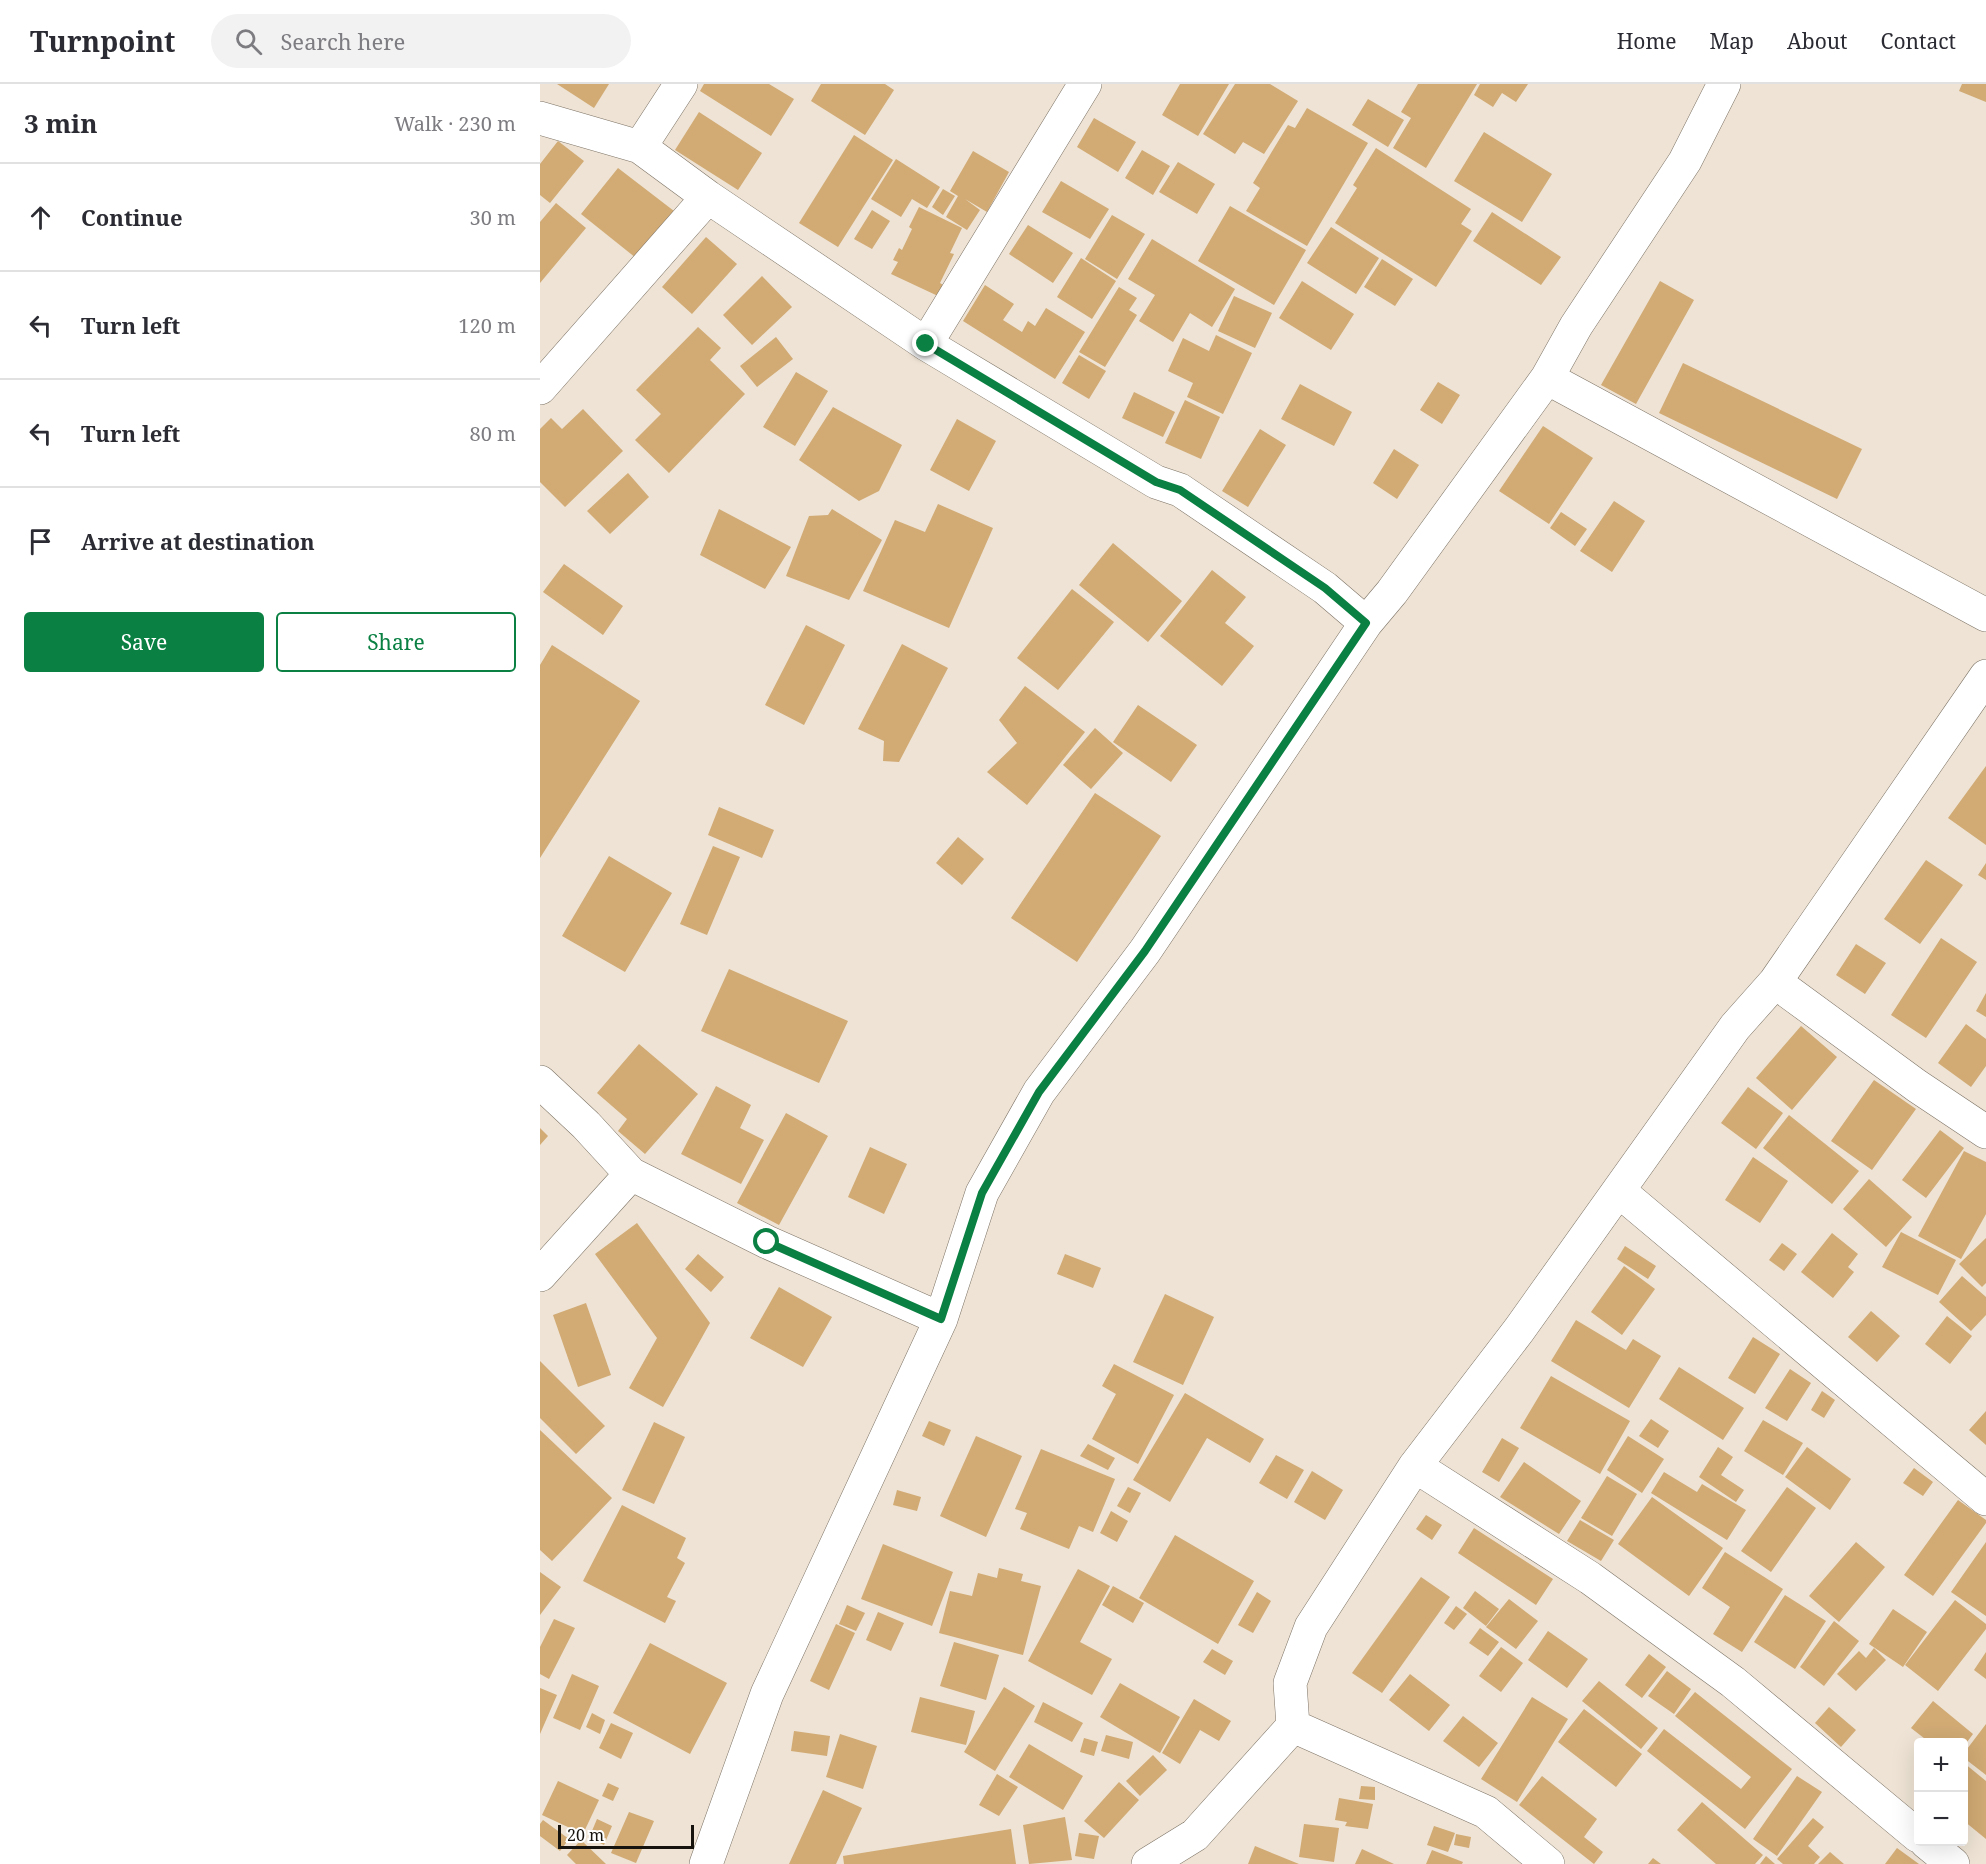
<!DOCTYPE html>
<meta charset="utf-8">
<style>
:root{--surface:#fff;--page:#f2f2f3;--text:#2b2b33;--muted:#7c7c81;--line:#e1e1e2;--accent:#0b8043}
body{margin:0;font-family:"Noto Serif",serif;background:var(--page);color:var(--text)}
.controls{position:absolute;right:18px;bottom:18px;display:grid;overflow:hidden;border-radius:6px;box-shadow:0 6px 24px #0002}
.controls button{width:54px;height:54px;display:grid;place-items:center;padding:0;border:0;border-bottom:2px solid var(--line);background:var(--surface);color:var(--text);font:30px sans-serif}
.scale{position:absolute;left:18px;bottom:15px;width:136px;box-sizing:border-box;padding-left:6px;border:3px solid #16120d;border-top:0;font-size:16px;line-height:21px;white-space:nowrap;color:#16120d;-webkit-text-stroke:4px #fff;paint-order:stroke}
.stop{position:absolute;width:18px;height:18px;margin:-14px;border:4px solid #0b8043;border-radius:50%;background:#fff}
.stop.end{background:#0b8043;border-color:#fff;box-shadow:0 2px 6px #0008}
.list{margin:0;padding:0;list-style:none}
h2{display:flex;justify-content:space-between;align-items:center;height:78px;margin:0;padding:0 24px;font-size:26px}
h2 small{font-size:20px;font-weight:400;color:var(--muted)}
.list li{display:grid;grid-template-columns:39px 1fr auto;gap:18px;align-items:center;box-sizing:border-box;height:108px;padding:0 24px;border-top:2px solid var(--line)}
.list b{display:block;font-size:22px;white-space:nowrap}
.list em{font-size:20px;font-style:normal;color:var(--muted)}
.actions{display:flex;gap:12px;padding:18px 24px}
.actions a{flex:1;padding:14px 0;border:2px solid var(--accent);border-radius:6px;text-align:center;font-size:21px;color:var(--accent)}
.actions .main{background:var(--accent);color:#fff}
.icon{flex:none;width:33px;height:33px;fill:none;stroke:currentColor;stroke-width:2;stroke-linecap:round;stroke-linejoin:round}
.map{position:relative;flex:none;width:1446px;height:1780px;overflow:hidden}
header{display:flex;align-items:center;gap:36px;box-sizing:border-box;height:84px;padding:0 30px;background:var(--surface);border-bottom:2px solid var(--line)}
header strong{font-size:28px}
nav{display:flex;gap:33px;margin-inline-start:auto;font-size:21px}
.search{width:420px;height:54px;background:var(--page);display:flex;align-items:center;gap:15px;box-sizing:border-box;padding:0 21px;border-radius:33px;color:var(--muted);font-size:22px}
main{display:flex}
aside{flex:1;background:var(--surface)}
.map>svg:first-child{display:block}
.building{fill:#d1aa74}
.lines{fill:none;stroke-linecap:round;stroke-linejoin:round}
.street-casing{stroke:#7d7366;stroke-width:34}
.street{stroke:#fff;stroke-width:33}
.route{stroke:#0b8043;stroke-width:8}
</style>
<header>
<strong>Turnpoint</strong>
<div class="search"><svg class="icon" aria-label="search" viewBox="0 0 24 24"><circle cx="10" cy="10" r="6"/><path d="M15 15l6 6"/></svg>Search here</div>
<nav><a>Home</a><a>Map</a><a>About</a><a>Contact</a></nav>
</header>
<main>
<aside>
<h2>3 min<small>Walk · 230 m</small></h2>
<ul class="list">
<li><svg class="icon" aria-label="ahead" viewBox="0 0 24 24"><path d="M12 20V5M6 11l6-6 6 6"/></svg><div><b>Continue</b></div><em>30 m</em></li>
<li><svg class="icon" aria-label="left" viewBox="0 0 24 24"><path d="M17 20v-9H6M10 6l-5 5 5 5"/></svg><div><b>Turn left</b></div><em>120 m</em></li>
<li><svg class="icon" aria-label="left" viewBox="0 0 24 24"><path d="M17 20v-9H6M10 6l-5 5 5 5"/></svg><div><b>Turn left</b></div><em>80 m</em></li>
<li><svg class="icon" aria-label="arrive" viewBox="0 0 24 24"><path d="M6 21V4h12l-3 4 3 4H6"/></svg><div><b>Arrive at destination</b></div></li>
</ul>
<div class="actions"><a class="main">Save</a><a>Share</a></div>
</aside>
<div class="map">
<svg width="1446" height="1780" viewBox="0 0 1446 1780">
<rect width="100%" height="100%" fill="#eee3d4"/>
<path class="building" d="M17,0H69L54,24Z
M164,0H229L254,15L231,52L160,7Z
M281,0H345L354,6L325,51L271,17Z
M640,0H689L658,52L622,31Z
M695,0H730L758,17L724,70L703,58L695,70L663,50Z
M878,0H937L886,84L853,64L871,34L861,28Z
M940,0H988L976,18L962,9L953,23L934,11Z
M1422,0H1446V18L1419,7Z
M828,15L864,36L848,63L812,41Z
M767,24L828,59L767,162L706,127L720,104L713,99L748,41L755,44Z
M159,28L222,69L198,106L135,66Z
M554,34L596,58L578,88L537,63Z
M944,48L1012,90L982,138L914,97Z
M314,51L353,76L298,163L259,139Z
M18,57L44,77L10,119L0,111V80Z
M836,64L931,125L921,140L932,147L896,203L795,139L817,104L813,101Z
M602,66L630,82L613,111L585,94Z
M433,67L469,88L447,128L425,115L440,126L427,146L406,133L418,112L410,107Z
M356,75L400,103L387,124L372,115L361,133L331,115Z
M638,78L675,100L657,130L619,108Z
M78,84L134,127L96,174L41,130Z
M521,97L569,125L550,155L502,128Z
M403,105L415,112L403,131L392,123Z
M16,119L46,144L0,199V138Z
M690,122L766,166L734,221L658,177Z
M379,123L422,144L410,169L414,170L400,199L403,201L398,212L351,190L358,178L353,176L359,164L362,166L372,145L369,143Z
M332,126L350,137L332,165L314,155Z
M952,128L1021,173L1001,201L933,157Z
M572,131L605,150L577,195L545,175Z
M488,141L533,169L513,199L469,170Z
M791,143L839,174L816,210L767,179Z
M166,153L197,180L152,230L122,203Z
M612,155L695,205L672,243L650,229L633,258L599,237L615,211L588,195Z
M541,174L576,197L552,235L517,213Z
M842,175L873,195L855,222L824,203Z
M222,192L252,223L212,261L183,231Z
M762,197L814,230L791,266L739,234Z
M1120,197L1154,216L1096,320L1061,301Z
M445,201L474,220L463,236L482,248L488,237L495,242L506,224L545,248L515,295L423,237Z
M579,203L597,214L589,226L597,231L565,283L539,268Z
M694,212L732,229L715,264L678,247Z
M158,243L181,264L170,276L205,310L129,389L95,356L121,330L96,306Z
M676,251L712,269L683,330L647,313L653,299L628,287L643,254L669,267Z
M236,253L253,275L217,303L200,282Z
M539,271L566,287L549,315L522,299Z
M1143,279L1322,365L1297,415L1119,329Z
M256,288L288,307L255,362L223,343Z
M898,298L920,311L902,340L880,326Z
M760,300L812,328L794,362L741,335Z
M594,308L635,328L623,353L582,334Z
M645,316L680,333L661,375L625,359Z
M293,323L362,361L339,407L319,417L259,376Z
M43,325L83,367L25,423L0,398V345L11,334L22,345Z
M417,335L456,357L429,407L390,386Z
M1003,342L1053,374L1009,440L959,407Z
M720,345L746,361L708,423L682,407Z
M854,365L879,381L857,415L833,399Z
M88,389L109,413L70,450L47,427Z
M1074,417L1105,437L1072,488L1040,467Z
M398,420L453,444L409,544L323,507L355,436L385,448Z
M179,425L251,463L225,505L160,471Z
M292,425L342,456L309,516L246,492L269,432L288,431Z
M1021,428L1047,445L1035,462L1010,444Z
M573,459L642,517L608,558L539,501Z
M24,480L83,522L63,551L3,508Z
M672,486L706,513L685,539L714,562L682,602L620,552Z
M532,505L574,538L518,606L477,574Z
M266,541L305,561L264,641L225,621Z
M362,560L408,584L359,678L343,677L344,657L318,645Z
M12,561L100,617L0,774V581Z
M485,602L545,648L487,721L447,688L477,659L459,636Z
M598,621L657,661L631,698L573,658Z
M555,644L583,669L551,705L523,681Z
M1446,682V761L1408,734Z
M555,709L621,752L537,878L471,834Z
M179,723L234,746L222,774L168,751Z
M418,753L444,775L422,801L396,779Z
M173,762L200,773L167,851L140,840Z
M69,772L132,809L85,888L22,852Z
M1386,776L1423,801L1380,860L1344,835Z
M1446,779V796L1438,791Z
M1401,854L1437,878L1386,954L1351,931Z
M1316,860L1346,879L1325,910L1296,891Z
M189,885L308,937L279,999L161,947Z
M1446,909V933L1436,927Z
M1426,940L1446,955V982L1431,1003L1398,979Z
M1261,942L1297,973L1252,1026L1216,994Z
M99,960L158,1010L105,1070L78,1047L87,1035L57,1009Z
M1334,996L1376,1025L1332,1086L1291,1057Z
M176,1002L211,1021L200,1044L224,1056L201,1100L141,1070Z
M1208,1003L1243,1029L1216,1065L1181,1039Z
M246,1029L288,1052L239,1141L197,1119Z
M1249,1031L1319,1087L1292,1120L1223,1064Z
M0,1044L8,1052L0,1061Z
M1400,1046L1424,1064L1386,1114L1362,1096Z
M330,1063L367,1080L344,1130L308,1113Z
M1424,1067L1446,1078V1130L1421,1175L1378,1152Z
M1213,1073L1248,1097L1220,1139L1185,1116Z
M1329,1095L1372,1133L1346,1163L1303,1125Z
M97,1139L170,1239L123,1323L89,1304L117,1254L55,1170Z
M1361,1148L1416,1176L1398,1211L1342,1183Z
M1292,1149L1318,1170L1308,1183L1314,1188L1293,1214L1261,1188Z
M1446,1154V1199L1442,1203L1419,1180Z
M1242,1159L1257,1170L1244,1187L1229,1176Z
M1085,1162L1116,1182L1108,1195L1077,1175Z
M158,1170L184,1193L171,1208L145,1185Z
M525,1170L561,1184L553,1204L517,1190Z
M1084,1182L1115,1205L1082,1251L1051,1228Z
M1422,1192L1446,1213V1231L1431,1247L1399,1218Z
M239,1203L292,1233L263,1283L210,1254Z
M625,1210L674,1233L643,1301L593,1278Z
M46,1219L71,1291L38,1303L13,1231Z
M1331,1227L1360,1252L1337,1278L1308,1253Z
M1407,1232L1432,1252L1410,1280L1385,1260Z
M1036,1236L1086,1266L1093,1255L1121,1272L1089,1324L1011,1277Z
M1213,1253L1240,1270L1215,1310L1188,1294Z
M0,1277L65,1342L36,1370L0,1334Z
M574,1280L634,1311L598,1380L552,1355L576,1310L562,1302Z
M1139,1283L1204,1324L1183,1356L1119,1315Z
M1250,1285L1271,1299L1247,1337L1225,1324Z
M1011,1292L1090,1337L1060,1390L980,1344Z
M1282,1307L1295,1316L1284,1334L1271,1326Z
M645,1309L724,1355L710,1379L667,1354L630,1418L593,1396Z
M1446,1327V1361L1429,1346Z
M1111,1335L1129,1347L1118,1364L1099,1352Z
M1223,1336L1263,1359L1243,1391L1204,1367Z
M389,1337L411,1346L404,1362L382,1352Z
M114,1338L145,1353L114,1420L82,1406Z
M0,1346L72,1414L12,1477L0,1466Z
M436,1352L482,1372L446,1453L400,1432Z
M1088,1352L1124,1375L1102,1409L1067,1386Z
M962,1354L979,1364L959,1398L942,1388Z
M548,1360L575,1374L568,1386L540,1372Z
M1178,1363L1193,1373L1181,1391L1204,1406L1196,1418L1159,1393Z
M1267,1363L1311,1395L1290,1426L1245,1393Z
M501,1365L575,1395L553,1448L539,1442L529,1465L480,1445L487,1429L475,1425Z
M736,1371L764,1386L747,1415L719,1399Z
M984,1378L1041,1417L1019,1450L960,1413Z
M1374,1384L1393,1398L1383,1412L1363,1399Z
M772,1387L803,1406L785,1436L754,1418Z
M1124,1388L1157,1408L1162,1400L1206,1426L1187,1456L1111,1409Z
M1067,1392L1097,1410L1072,1452L1041,1434Z
M588,1403L601,1409L590,1429L577,1422Z
M1247,1403L1276,1424L1231,1488L1201,1467Z
M357,1406L381,1413L377,1427L353,1421Z
M1112,1413L1183,1464L1149,1512L1078,1460Z
M1418,1416L1446,1436V1439L1393,1512L1364,1491Z
M82,1421L146,1454L137,1474L145,1479L127,1513L136,1517L125,1539L43,1497Z
M571,1427L588,1437L577,1458L560,1449Z
M886,1431L902,1441L892,1456L876,1445Z
M1040,1436L1074,1456L1061,1477L1027,1457Z
M934,1444L1013,1495L996,1521L918,1469Z
M635,1451L714,1497L678,1560L599,1514Z
M1316,1458L1345,1483L1299,1538L1269,1512Z
M1446,1458V1532L1411,1508Z
M343,1460L413,1488L392,1542L321,1515Z
M1185,1468L1243,1505L1202,1568L1173,1550L1190,1523L1162,1504Z
M459,1484L483,1490L481,1497L501,1502L483,1571L399,1549L410,1507L432,1512L438,1489L457,1494Z
M538,1485L570,1502L540,1558L572,1575L552,1611L488,1577Z
M0,1488L21,1503L0,1531Z
M881,1493L910,1513L842,1609L812,1589Z
M573,1502L604,1519L593,1539L562,1521Z
M935,1507L959,1525L946,1542L923,1524Z
M717,1508L731,1517L713,1549L698,1541Z
M1245,1511L1286,1537L1255,1585L1214,1558Z
M969,1515L998,1537L976,1565L946,1543Z
M1415,1516L1446,1540V1545L1398,1607L1365,1581Z
M307,1521L325,1529L316,1547L299,1540Z
M916,1522L927,1530L914,1546L904,1539Z
M1353,1525L1387,1548L1363,1583L1329,1560Z
M338,1528L364,1539L351,1567L326,1556Z
M14,1535L35,1544L9,1595L0,1590V1563Z
M1294,1537L1319,1557L1284,1602L1260,1583Z
M296,1540L315,1549L289,1606L270,1597Z
M940,1544L959,1558L948,1572L929,1559Z
M1008,1547L1048,1575L1027,1604L988,1576Z
M414,1558L459,1571L446,1616L400,1602Z
M110,1559L187,1599L150,1670L73,1629Z
M961,1563L983,1579L961,1608L939,1592Z
M1334,1564L1346,1576L1316,1607L1297,1590L1319,1567L1326,1574Z
M672,1565L693,1577L685,1591L663,1578Z
M1446,1568V1595L1434,1586Z
M1109,1570L1126,1583L1102,1614L1085,1601Z
M1127,1587L1151,1605L1134,1630L1108,1612Z
M32,1590L59,1602L40,1646L13,1634Z
M870,1590L910,1621L889,1647L849,1616Z
M1059,1597L1118,1644L1101,1665L1042,1617Z
M580,1599L640,1633L620,1669L560,1633Z
M464,1603L495,1622L455,1687L424,1668Z
M0,1604L17,1611L0,1650Z
M1155,1608L1252,1685L1205,1745L1107,1667L1124,1645L1201,1705L1211,1693L1135,1632Z
M380,1613L435,1627L426,1661L371,1648Z
M992,1613L1028,1635L977,1718L941,1695Z
M654,1615L691,1637L679,1657L660,1646L640,1680L622,1669Z
M1393,1617L1433,1650L1424,1662V1658H1389L1371,1644Z
M503,1618L543,1639L532,1658L494,1638Z
M1289,1623L1316,1646L1301,1663L1275,1639Z
M1044,1625L1102,1670L1076,1703L1018,1658Z
M52,1629L65,1636L60,1650L46,1643Z
M923,1632L958,1659L939,1683L903,1657Z
M71,1639L93,1649L81,1675L59,1664Z
M1446,1640V1691L1424,1674V1669Z
M254,1647L290,1652L287,1672L251,1667Z
M300,1650L337,1662L323,1705L286,1693Z
M566,1651L593,1658L589,1675L561,1667Z
M544,1654L558,1658L554,1672L540,1668Z
M489,1660L543,1692L523,1726L469,1693Z
M613,1671L627,1686L600,1712L586,1697Z
M1424,1679L1446,1697V1755L1424,1737Z
M457,1690L478,1703L459,1732L439,1721Z
M1002,1692L1057,1735L1044,1753L1063,1768L1054,1780L979,1721Z
M1257,1692L1282,1708L1237,1772L1213,1755Z
M18,1697L59,1716L43,1750L2,1731Z
M579,1698L599,1716L564,1754L544,1737Z
M68,1699L79,1704L73,1717L62,1712Z
M821,1702L835,1703V1716L819,1715Z
M283,1706L322,1724L296,1780H249Z
M799,1714L833,1720L828,1745L805,1742L807,1738L795,1736Z
M1162,1718L1223,1771L1215,1780H1176L1137,1746Z
M89,1728L114,1737L96,1779L71,1769Z
M525,1733L532,1776L489,1780L483,1741Z
M1273,1734L1284,1743L1268,1762L1280,1773L1274,1780H1243L1237,1775Z
M57,1735L72,1742L64,1761L49,1754Z
M3,1736L29,1755L20,1767L0,1752V1740Z
M764,1740L799,1744L794,1778L759,1773Z
M894,1742L915,1749L908,1768L887,1761Z
M471,1745L476,1780H304L303,1772Z
M539,1749L559,1752L554,1775L535,1772Z
M916,1750L931,1753L929,1764L914,1761Z
M41,1756L66,1780H36L27,1771Z
M715,1762L759,1780H708Z
M1357,1764L1379,1780H1345Z
M822,1765L854,1780H815Z
M892,1766L923,1778L922,1780H886Z
M1290,1768L1304,1780H1278Z
M1226,1772L1235,1780H1220Z
M1113,1774L1121,1780H1108Z"/>
<g class="lines">
<g class="street-casing">
<path id="street" d="M0,34L100,63L168,113L386,260L616,398L640,406L785,504L826,539
M100,63L141,0
M386,260L545,0
M1007,294L1446,531
M0,304L168,113
M1235,898L1377,1002L1446,1048
M0,998L46,1041L91,1090L227,1158L401,1235
M1079,1107L1446,1415
M0,1191L91,1090
M875,1382L1050,1494L1193,1598L1378,1752
M753,1642L946,1728L1008,1780
M1386,1758L1413,1780
M166,1780L227,1610L401,1235L442,1109L499,1008L605,867L826,539L852,508L1007,294L1036,242L1145,77L1184,0
M608,1780L655,1751L753,1642L750,1599L771,1543L875,1382L979,1246L1195,943L1235,898L1446,592"/>
</g>
<use href="#street" class="street"/>
</g>
<g class="lines">
<path class="route" d="M227,1158L401,1235L442,1109L499,1008L605,867L826,539L785,504L640,406L616,398L386,260"/>
</g>
</svg>
<div class="controls">
<button>+</button>
<button>−</button>
</div>
<div class="scale">20 m</div>
<div class="stop" style="left:227px;top:1158px"></div>
<div class="stop end" style="left:386px;top:260px"></div>
</div>
</main>
